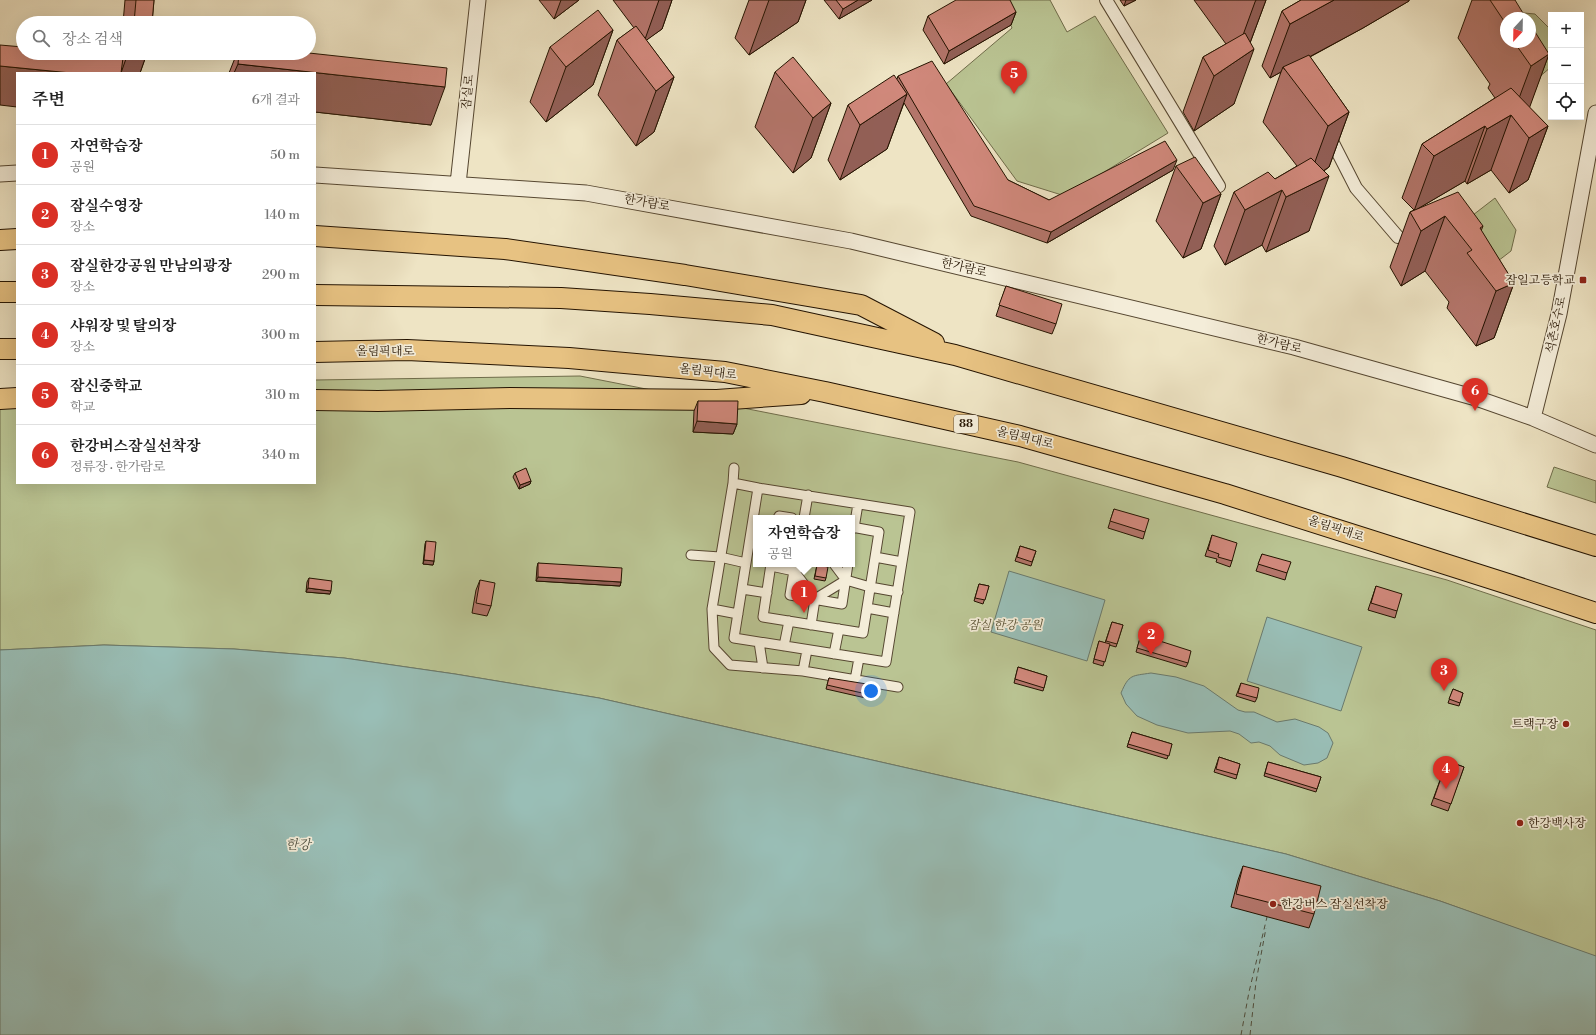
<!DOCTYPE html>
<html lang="ko">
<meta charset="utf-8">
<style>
:root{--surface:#fff;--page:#f2f2f2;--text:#222;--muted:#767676;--line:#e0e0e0;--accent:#d93025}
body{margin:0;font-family:"Libre Bodoni","Noto Serif KR",serif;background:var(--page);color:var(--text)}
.controls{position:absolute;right:12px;top:12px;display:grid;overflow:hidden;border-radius:0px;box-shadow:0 4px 16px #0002}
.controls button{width:36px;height:36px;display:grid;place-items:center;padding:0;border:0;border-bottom:1px solid var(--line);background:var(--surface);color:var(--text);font:20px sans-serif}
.compass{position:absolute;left:1500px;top:12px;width:36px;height:36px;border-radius:50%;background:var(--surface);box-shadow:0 4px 16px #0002;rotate:202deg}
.you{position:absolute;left:871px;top:691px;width:14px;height:14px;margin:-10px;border:3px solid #fff;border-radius:50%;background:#1a73e8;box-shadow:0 0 0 6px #1a73e833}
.badge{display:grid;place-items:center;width:26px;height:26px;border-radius:50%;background:var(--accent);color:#fff;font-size:13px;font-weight:700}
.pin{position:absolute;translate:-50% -33px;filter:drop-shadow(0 1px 2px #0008)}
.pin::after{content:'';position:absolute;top:21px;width:14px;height:12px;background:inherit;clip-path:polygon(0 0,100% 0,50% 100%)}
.popup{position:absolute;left:753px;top:515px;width:102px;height:52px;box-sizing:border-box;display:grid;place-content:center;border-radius:0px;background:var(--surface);filter:drop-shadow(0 1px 3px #0005);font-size:13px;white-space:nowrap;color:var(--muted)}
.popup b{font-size:15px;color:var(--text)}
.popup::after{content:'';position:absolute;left:50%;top:100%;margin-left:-8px;border:8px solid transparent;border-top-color:var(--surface)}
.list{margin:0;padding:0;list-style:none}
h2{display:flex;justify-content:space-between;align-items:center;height:52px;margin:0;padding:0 16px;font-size:17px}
h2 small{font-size:13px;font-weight:400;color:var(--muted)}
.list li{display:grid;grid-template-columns:26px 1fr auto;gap:12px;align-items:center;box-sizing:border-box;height:60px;padding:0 16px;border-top:1px solid var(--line)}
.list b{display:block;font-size:15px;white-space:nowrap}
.list p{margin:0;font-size:13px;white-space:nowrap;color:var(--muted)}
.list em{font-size:13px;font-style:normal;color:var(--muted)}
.icon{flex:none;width:22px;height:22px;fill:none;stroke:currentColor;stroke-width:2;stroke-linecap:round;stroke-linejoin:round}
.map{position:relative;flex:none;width:1596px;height:1035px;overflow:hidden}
.search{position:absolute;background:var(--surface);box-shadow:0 4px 16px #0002;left:16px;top:16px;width:300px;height:44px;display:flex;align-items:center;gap:10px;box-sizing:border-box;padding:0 14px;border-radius:22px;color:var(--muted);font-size:15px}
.panel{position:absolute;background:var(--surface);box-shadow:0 4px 16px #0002;left:16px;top:72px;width:300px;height:412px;border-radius:0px}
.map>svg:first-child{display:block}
.green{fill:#bac493;stroke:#6f6c4a;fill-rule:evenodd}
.water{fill:#99beb6;stroke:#6a7a6d}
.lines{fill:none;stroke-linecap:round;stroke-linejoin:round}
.ferry{stroke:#4d4f40;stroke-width:1;stroke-dasharray:5 4;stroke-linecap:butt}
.pedestrian-casing{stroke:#564731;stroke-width:11}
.minor-casing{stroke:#564731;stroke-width:14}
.tertiary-casing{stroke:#564731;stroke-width:17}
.trunk-casing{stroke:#241300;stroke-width:22}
.pedestrian{stroke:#f4edd9;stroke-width:9}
.minor{stroke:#f4edd9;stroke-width:12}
.tertiary{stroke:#f4edd9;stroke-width:15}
.trunk{stroke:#e7c282;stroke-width:20}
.wall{fill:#b3756a;stroke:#241300}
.shaded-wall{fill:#925f56;stroke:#241300}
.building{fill:#d0887b;stroke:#241300}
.poi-dot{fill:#8f2418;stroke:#f4edd9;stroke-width:1.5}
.labels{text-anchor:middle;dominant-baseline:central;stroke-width:3.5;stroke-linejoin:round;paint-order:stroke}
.shield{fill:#f4edd9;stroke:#625441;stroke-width:1}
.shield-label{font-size:11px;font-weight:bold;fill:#241300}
.street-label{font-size:12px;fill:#241300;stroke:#f4edd9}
.poi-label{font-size:12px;fill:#241300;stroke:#f4edd9;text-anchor:end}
.park-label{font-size:12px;font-style:italic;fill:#585133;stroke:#f4edd9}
.water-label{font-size:13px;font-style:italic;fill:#4d4f40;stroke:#f4edd9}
</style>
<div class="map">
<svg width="1596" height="1035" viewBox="0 0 1596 1035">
<rect width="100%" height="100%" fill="#eee4c4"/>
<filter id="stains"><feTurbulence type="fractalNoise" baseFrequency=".005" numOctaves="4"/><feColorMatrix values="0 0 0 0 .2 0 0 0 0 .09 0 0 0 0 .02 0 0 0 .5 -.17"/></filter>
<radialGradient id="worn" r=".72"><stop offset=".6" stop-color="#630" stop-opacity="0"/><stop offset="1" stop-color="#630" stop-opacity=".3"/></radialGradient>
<path class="green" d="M1000,0H1050L1067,32L1095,16L1168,133L1065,196L1017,181L946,84L1012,28Z
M1513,12L1535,14L1551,30V67L1538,78L1530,42V18H1512Z
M1495,198L1516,230L1511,251L1485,271L1451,232Z
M580,376L1018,462L1447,580L1596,630V957L1440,901L1286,854L599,698L455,674L344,658L234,649L104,645L0,650V407L17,408V483H315V380ZM756,518H852V564H756Z
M1554,467L1596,481V503L1547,487Z"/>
<path class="water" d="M1009,571L1105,600L1087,661L991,632Z
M1267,617L1362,647L1341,711L1247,681Z
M104,645L234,649L344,658L455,674L599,698L1286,854L1440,901L1596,956V1035H0V650Z
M1151,673L1176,677L1204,686L1238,710L1245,712H1254L1277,722L1295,719L1319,727L1328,733L1333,743L1327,758L1318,763L1304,765L1280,755L1270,746L1259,742L1251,743L1239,734L1230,731L1188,733L1157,725L1137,716L1126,704L1121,693C1129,674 1132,676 1151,673Z"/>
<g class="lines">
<path class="ferry" d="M1241,1035L1249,992L1267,917
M1250,1035L1256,982L1266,928"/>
<g class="pedestrian-casing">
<path id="pedestrian" d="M733,483L734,468
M758,488L910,512L886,662L734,638Z
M758,488L733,483L712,609L714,648L730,665L803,671L898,687
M778,518L779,516L792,518
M804,518L808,495
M854,528L858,504
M691,555L720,557L746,563
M875,557L902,562
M771,564L763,617L863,633L879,532L852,527
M795,564L790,595L842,604L848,564
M805,564L794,571L815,599L846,580L834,564
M771,566L794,571
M846,580L870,587L898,592
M742,589L767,593
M867,608L894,613
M712,609L738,614
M811,625L815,599
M759,642L763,668
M784,646L789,621
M834,654L839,629
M803,671L807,650
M855,680L859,658"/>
</g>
<g class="minor-casing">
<path id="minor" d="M1106,0L1219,186
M1333,143L1356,188L1398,237"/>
</g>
<g class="tertiary-casing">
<path id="tertiary" d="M0,174L17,173
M315,175L586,193L851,241L1294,347L1476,398L1533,418L1596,445
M458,184L478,0
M1533,418L1559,314L1596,113"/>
</g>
<g class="trunk-casing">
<path id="trunk" d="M315,236L505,249L685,275L861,305L934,343
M0,240L17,239
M0,292H17
M315,295L561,298L650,304L772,315L955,355L1342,467L1596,546
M0,349H17
M315,352L407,350L569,358L725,372L825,392L1020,436L1225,494L1508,584L1596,613
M0,399L17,398
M315,400L378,401L510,398L717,400L801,394"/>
</g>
<use href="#pedestrian" class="pedestrian"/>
<use href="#minor" class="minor"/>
<use href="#tertiary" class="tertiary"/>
<use href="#trunk" class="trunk"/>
</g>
<path class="wall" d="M125,0H154L152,23H123Z
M539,0H579L554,19Z
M613,0H672L662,29L646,40L674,77L654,132L636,146L598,95L617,40L634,28Z
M749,0H806L798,22L749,55L735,38Z
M824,0H872L839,19L828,5Z
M1120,0H1136L1124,6Z
M1194,0H1266L1250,43L1234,104L1194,131L1183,112L1203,57L1226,44Z
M1301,0H1409V1L1363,28L1310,57L1349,112L1329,167L1324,171L1309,231L1266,252L1262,245L1225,265L1214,246L1234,192L1275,179L1297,166L1263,122L1281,72L1270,78L1262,66L1282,11Z
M1472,0H1515L1506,18V42H1530L1549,54L1529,107L1548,126L1528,180L1509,193L1491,170L1467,184L1465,181L1419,208L1483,226L1481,231L1514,283L1494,338L1476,346L1447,308L1449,302L1425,271L1401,286L1390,267L1410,212L1414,210L1402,198L1422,144L1495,98L1488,88L1490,84L1458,38Z
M1016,12L1011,25L944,64L923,30L928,16Z
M613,30L593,85L546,122L530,102L550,47Z
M121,53H147L140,73H71L120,57Z
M237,53H309L431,125L315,112V73H229Z
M775,72L831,103L811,158L793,173L755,127Z
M898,76L1008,180L1049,200L1173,170L1047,243L971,216L904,103L887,149L840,180L828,160L848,105L897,79Z
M1176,166L1221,194L1201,249L1183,258L1156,221Z
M1006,286L1056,324L1052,334L996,316Z
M698,401L737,424L733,434L693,432L694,411Z
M515,473L531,481L530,484L519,489L513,477Z
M1114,509L1145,532L1143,539L1108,528Z
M1212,535L1232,561L1230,567L1216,562L1217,559L1205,556Z
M426,541L434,561L433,565L423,564L425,544Z
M1020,546L1036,551L1031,566L1015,561Z
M1262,554L1287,573L1285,580L1256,571Z
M538,563L621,582L620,586L536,581L537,567Z
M817,565L826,578L825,581L814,579Z
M309,578L330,594L306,592L307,582Z
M480,580L491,606L487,616L472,613L476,590Z
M979,584L989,586L983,604L974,601Z
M1376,586L1397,611L1395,618L1368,610Z
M1112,622L1123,625L1116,647L1109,645L1103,666L1093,663L1099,641L1105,643Z
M1141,635L1188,663L1186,667L1136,652Z
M1018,667L1047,676L1043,691L1014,683Z
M829,678L871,695L870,699L826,689Z
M1241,683L1257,698L1255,702L1236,696Z
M1453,689L1463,693L1459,706L1448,703Z
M1132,732L1172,744L1167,759L1127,747Z
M1219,757L1240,764L1236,779L1214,772Z
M1447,761L1464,767L1448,811L1431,805Z
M1268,762L1321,777L1316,792L1264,776Z
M1243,866L1314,914L1309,928L1231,907L1238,880Z"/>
<path class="shaded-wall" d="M561,0H579L554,19Z
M659,0H672L662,29L644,42Z
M769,0H806L798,22L749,55Z
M858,0H872L839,19L843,9Z
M1126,0H1136L1124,6Z
M1256,0H1266L1250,43L1235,57L1255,2Z
M1334,0H1409V1L1363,28L1285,70L1283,67L1281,72L1270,78L1290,24Z
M1016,12L1011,25L944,64L949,51Z
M613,30L593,85L546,122L566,67Z
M1254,49L1234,104L1194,131L1214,76Z
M128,53H147L140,73H121Z
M1549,54L1529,109L1512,117L1531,66Z
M238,64L445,87L431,125L315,112V73H234Z
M0,66L71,73H17V107L0,105Z
M674,77L654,132L636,146L656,91Z
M907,94L887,149L840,180L860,125Z
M831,103L811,158L793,173L813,118Z
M1349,112L1329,167L1308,181L1328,126Z
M1511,115L1491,170L1467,184L1487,129Z
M1485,126L1465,181L1414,211L1434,156Z
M1548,126L1528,180L1509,193L1529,138Z
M1177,160L1173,170L1047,243L1051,232Z
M1329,176L1309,231L1266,252L1286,197Z
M1282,190L1262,245L1225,265L1245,210Z
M1221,194L1201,249L1183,258L1203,203Z
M1445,216L1425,271L1401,286L1421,231Z
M1514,283L1494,338L1476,346L1496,291Z
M697,421L737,424L733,434L693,432Z
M531,481L530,484L519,489L520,485Z
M424,560L434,561L433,565L423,564Z
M538,577L621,582L620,586L536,581Z
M308,588L331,591L330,594L306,592Z"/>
<path class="building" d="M136,0H154L152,23H134Z
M836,0H858L843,9Z
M956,0H1010L1016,12L949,51L928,16Z
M1301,0H1334L1290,24L1282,11Z
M1490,0H1515L1526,18H1506V24Z
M598,10L613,30L566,67L550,47Z
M1530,24L1549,54L1531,66L1514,42H1530Z
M636,26L674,77L656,91L617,40Z
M1245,33L1254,49L1214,76L1203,57Z
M0,45L23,47V53H77L123,58L121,73H71L0,66Z
M239,53H309L447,68L445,87L238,64Z
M1309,55L1349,112L1328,126L1283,67Z
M793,57L831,103L813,118L775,72Z
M932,61L1008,180L1049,200L1165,141L1177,160L1051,232L974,206L898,76Z
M894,75L907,94L860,125L848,105Z
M1511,88L1548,126L1529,138L1511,115L1487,129L1485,126L1434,156L1422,144Z
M1195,157L1221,194L1203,203L1176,166Z
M1311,158L1329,176L1286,197L1282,190L1245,210L1234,192L1268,172L1275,179Z
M1458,192L1483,226L1480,228L1514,283L1496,291L1467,253L1472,250L1445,216L1421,231L1410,212Z
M1006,286L1062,304L1056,324L999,305Z
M698,401H738L737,424L697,421Z
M526,468L531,481L520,485L515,473Z
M1114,509L1149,519L1145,532L1110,521Z
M1212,535L1237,543L1232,561L1218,557L1219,554L1208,550Z
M426,541L436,542L434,561L424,560Z
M1020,546L1036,551L1032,562L1017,557Z
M1262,554L1291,562L1287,573L1258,564Z
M538,563L622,568L621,582L538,577Z
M817,565L828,567L826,578L815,576Z
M309,578L332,581L331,591L308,588Z
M480,580L495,583L491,606L476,603Z
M979,584L989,586L985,600L975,598Z
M1376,586L1402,594L1397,611L1371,603Z
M1112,622L1123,625L1117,644L1106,641Z
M1141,635L1191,651L1188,663L1137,648Z
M1099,641L1110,644L1105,662L1094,659Z
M1018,667L1047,676L1044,688L1015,679Z
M829,678L873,685L871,695L827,685Z
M1241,683L1259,688L1257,698L1238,693Z
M1453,689L1463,693L1460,703L1449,699Z
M1132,732L1172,744L1169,756L1128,744Z
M1219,757L1240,764L1237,775L1216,769Z
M1447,761L1464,767L1451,804L1434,798Z
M1268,762L1321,777L1317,789L1265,773Z
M1243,866L1321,886L1314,914L1236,894Z"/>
<g class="poi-dot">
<rect x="1579" y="276" width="8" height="8" rx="2"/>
<circle cx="1566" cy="724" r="4"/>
<circle cx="1520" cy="823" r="4"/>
<circle cx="1273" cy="904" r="4"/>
</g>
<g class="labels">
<rect class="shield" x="954" y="415" width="24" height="18" rx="3"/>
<g class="shield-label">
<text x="966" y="424">88</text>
</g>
<g class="street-label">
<text transform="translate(468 92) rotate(-84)">잠실로</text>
<text transform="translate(647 203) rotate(10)">한가람로</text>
<text transform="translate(964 268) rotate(13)">한가람로</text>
<text transform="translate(1556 325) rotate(-78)">석촌호수로</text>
<text transform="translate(1279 344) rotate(14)">한가람로</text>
<text x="385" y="351">올림픽대로</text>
<text transform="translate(708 372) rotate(7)">올림픽대로</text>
<text transform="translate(1025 438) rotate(14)">올림픽대로</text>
<text transform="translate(1336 529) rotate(18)">올림픽대로</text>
</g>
<g class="poi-label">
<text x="1575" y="280">잠일고등학교</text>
<text x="1558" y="724">트랙구장</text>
<text x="1528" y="823" text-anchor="start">한강백사장</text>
<text x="1281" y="904" text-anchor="start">한강버스 잠실선착장</text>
</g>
<g class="park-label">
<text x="1005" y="625">잠실 한강 공원</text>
</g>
<g class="water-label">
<text x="298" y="845">한강</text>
</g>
</g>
<rect width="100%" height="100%" filter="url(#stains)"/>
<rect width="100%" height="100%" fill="url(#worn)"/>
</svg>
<div class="controls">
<button>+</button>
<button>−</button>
<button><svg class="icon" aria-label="locate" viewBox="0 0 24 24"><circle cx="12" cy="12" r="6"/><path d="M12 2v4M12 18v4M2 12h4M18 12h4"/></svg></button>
</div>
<svg class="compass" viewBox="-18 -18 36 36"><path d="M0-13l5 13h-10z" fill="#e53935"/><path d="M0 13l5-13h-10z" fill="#767676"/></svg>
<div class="you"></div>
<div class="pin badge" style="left:804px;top:613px">1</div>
<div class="popup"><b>자연학습장</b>공원</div>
<div class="pin badge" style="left:1151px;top:655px">2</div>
<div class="pin badge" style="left:1444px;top:691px">3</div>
<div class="pin badge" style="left:1446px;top:789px">4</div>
<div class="pin badge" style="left:1014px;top:94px">5</div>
<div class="pin badge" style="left:1475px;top:411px">6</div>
<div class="search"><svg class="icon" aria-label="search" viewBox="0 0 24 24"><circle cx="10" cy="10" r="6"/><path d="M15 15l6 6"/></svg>장소 검색</div>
<section class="panel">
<h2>주변<small>6개 결과</small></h2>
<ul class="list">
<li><span class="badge">1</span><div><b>자연학습장</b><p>공원</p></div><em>50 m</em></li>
<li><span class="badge">2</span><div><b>잠실수영장</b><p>장소</p></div><em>140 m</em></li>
<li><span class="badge">3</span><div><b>잠실한강공원 만남의광장</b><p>장소</p></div><em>290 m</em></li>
<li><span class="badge">4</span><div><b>샤워장 및 탈의장</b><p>장소</p></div><em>300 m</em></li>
<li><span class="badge">5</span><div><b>잠신중학교</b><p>학교</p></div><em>310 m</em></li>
<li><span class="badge">6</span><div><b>한강버스잠실선착장</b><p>정류장 · 한가람로</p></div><em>340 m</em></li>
</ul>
</section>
</div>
